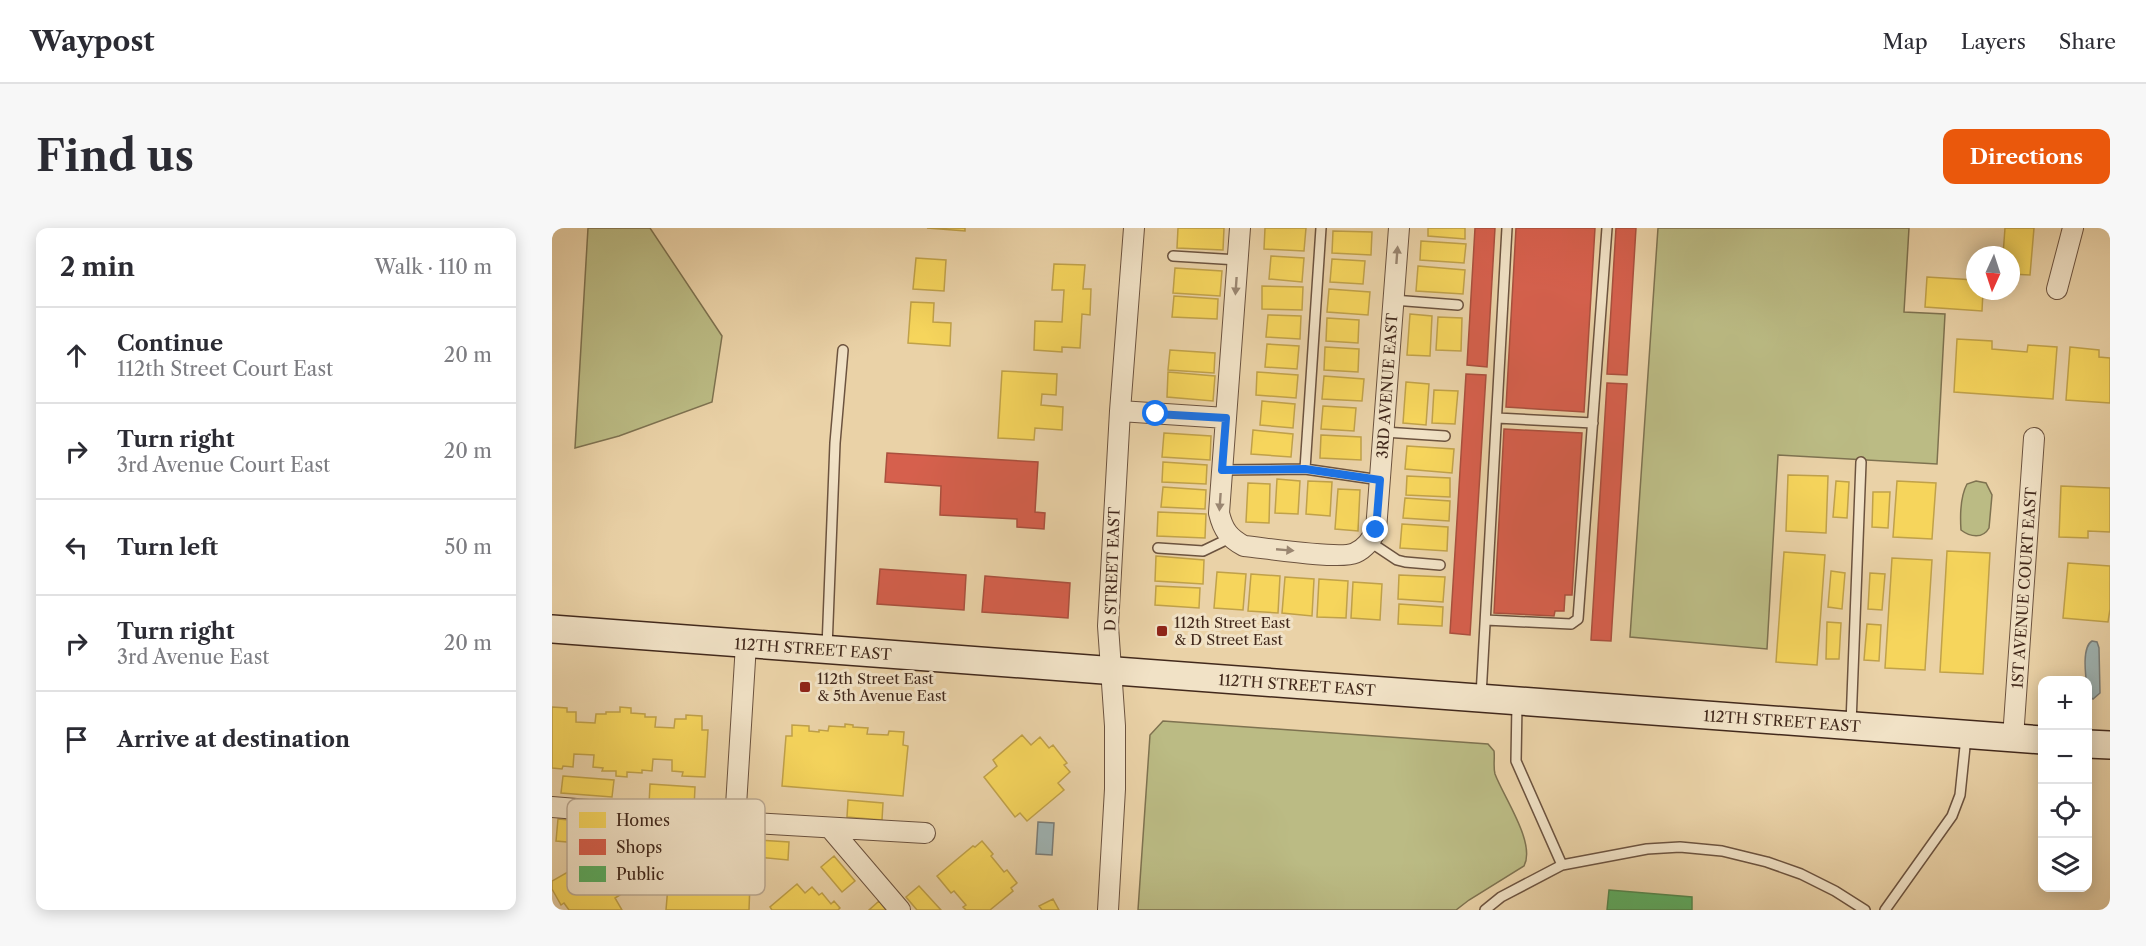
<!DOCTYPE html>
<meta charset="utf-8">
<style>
:root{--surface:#fff;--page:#f7f7f7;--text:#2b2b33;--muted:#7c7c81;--line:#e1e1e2;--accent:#ea580c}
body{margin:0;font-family:"Libre Caslon Text",serif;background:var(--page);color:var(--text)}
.controls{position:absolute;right:18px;bottom:18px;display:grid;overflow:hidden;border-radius:12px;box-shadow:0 3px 15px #0003}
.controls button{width:54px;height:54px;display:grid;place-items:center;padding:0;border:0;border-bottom:2px solid var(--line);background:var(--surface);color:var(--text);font:30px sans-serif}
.compass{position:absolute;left:1414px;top:18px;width:54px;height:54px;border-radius:50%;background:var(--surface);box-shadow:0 3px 15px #0003;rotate:183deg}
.stop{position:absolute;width:18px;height:18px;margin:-14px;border:4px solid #1a73e8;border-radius:50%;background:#fff}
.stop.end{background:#1a73e8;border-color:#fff;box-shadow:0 2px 6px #0008}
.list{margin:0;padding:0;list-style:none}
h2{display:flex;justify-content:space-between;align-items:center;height:78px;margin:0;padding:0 24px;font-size:26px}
h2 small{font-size:20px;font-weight:400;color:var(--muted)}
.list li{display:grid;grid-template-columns:39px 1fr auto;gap:18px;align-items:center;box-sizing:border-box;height:96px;padding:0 24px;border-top:2px solid var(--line)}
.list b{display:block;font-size:22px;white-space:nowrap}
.list p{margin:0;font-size:20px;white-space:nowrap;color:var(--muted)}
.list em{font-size:20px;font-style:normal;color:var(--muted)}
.icon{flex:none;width:33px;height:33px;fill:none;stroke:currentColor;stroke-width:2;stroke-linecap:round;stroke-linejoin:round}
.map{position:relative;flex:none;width:1558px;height:682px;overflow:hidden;border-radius:12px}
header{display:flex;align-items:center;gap:36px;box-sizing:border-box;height:84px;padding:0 30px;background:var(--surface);border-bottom:2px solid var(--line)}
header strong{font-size:28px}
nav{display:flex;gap:33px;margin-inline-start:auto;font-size:21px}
.intro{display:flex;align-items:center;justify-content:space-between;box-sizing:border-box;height:144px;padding:0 36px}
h1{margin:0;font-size:42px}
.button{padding:15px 27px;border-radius:12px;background:var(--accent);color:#fff;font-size:21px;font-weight:700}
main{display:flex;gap:36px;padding:0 36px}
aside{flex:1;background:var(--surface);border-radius:12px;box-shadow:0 3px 15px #0003}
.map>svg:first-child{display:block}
.green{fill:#bbbb84;stroke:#7e7250;stroke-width:1.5}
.water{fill:#9eb4b4;stroke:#797c77;stroke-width:1.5}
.homes{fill:#f6d55c;stroke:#c0a149;stroke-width:1.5}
.shops{fill:#d6604d;stroke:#aa503e;stroke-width:1.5}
.public{fill:#5aae61;stroke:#53864c;stroke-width:1.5}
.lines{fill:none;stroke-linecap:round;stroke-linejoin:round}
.service-casing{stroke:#6c533f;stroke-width:12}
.minor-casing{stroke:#6c533f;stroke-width:22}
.secondary-casing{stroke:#42291c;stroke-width:30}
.service{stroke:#f1e2c6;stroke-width:9}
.minor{stroke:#f1e2c6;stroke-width:20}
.secondary{stroke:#f1e2c6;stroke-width:27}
.oneway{fill:#9a8671}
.route{stroke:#1a73e8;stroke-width:8}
.poi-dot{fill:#8f2418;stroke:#f1e2c6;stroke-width:2}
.labels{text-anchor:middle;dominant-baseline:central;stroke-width:6;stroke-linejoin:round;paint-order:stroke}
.street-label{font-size:15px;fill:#42291c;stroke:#f1e2c6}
.poi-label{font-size:15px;fill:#42291c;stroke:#f1e2c6;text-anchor:start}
.key{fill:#f1e2c6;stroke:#bcaa93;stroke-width:1.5}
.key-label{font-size:16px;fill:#42291c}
</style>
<header>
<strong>Waypost</strong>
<nav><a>Map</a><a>Layers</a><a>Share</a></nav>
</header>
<div class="intro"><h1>Find us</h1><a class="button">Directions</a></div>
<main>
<aside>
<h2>2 min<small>Walk · 110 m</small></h2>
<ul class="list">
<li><svg class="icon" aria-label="ahead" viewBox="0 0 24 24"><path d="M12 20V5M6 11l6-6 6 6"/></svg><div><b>Continue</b><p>112th Street Court East</p></div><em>20 m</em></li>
<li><svg class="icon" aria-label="right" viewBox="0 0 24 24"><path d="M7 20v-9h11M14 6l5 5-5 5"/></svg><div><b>Turn right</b><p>3rd Avenue Court East</p></div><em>20 m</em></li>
<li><svg class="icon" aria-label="left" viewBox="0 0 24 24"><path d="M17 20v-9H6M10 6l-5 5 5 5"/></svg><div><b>Turn left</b></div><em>50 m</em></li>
<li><svg class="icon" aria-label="right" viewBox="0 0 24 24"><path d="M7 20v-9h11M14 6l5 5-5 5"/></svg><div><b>Turn right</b><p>3rd Avenue East</p></div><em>20 m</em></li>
<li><svg class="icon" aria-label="arrive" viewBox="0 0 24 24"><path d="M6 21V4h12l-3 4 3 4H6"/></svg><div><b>Arrive at destination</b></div></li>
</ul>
</aside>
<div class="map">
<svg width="1558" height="682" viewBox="0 0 1558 682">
<rect width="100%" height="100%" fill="#ead2a7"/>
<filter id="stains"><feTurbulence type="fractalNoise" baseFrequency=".00333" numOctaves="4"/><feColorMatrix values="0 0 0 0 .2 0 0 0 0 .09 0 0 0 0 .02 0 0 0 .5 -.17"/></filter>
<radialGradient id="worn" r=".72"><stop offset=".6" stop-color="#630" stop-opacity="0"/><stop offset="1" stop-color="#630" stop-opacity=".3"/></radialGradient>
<path class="green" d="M36,0H98L170,108L160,174L67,208L23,220Z
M1106,0H1357L1352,84L1393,86L1385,236L1226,227L1215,421L1078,409Z
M1424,253L1434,255L1440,267L1437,300C1431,311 1418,309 1409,302C1408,287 1408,269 1415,256Z
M611,493L936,516L942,523C943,530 941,538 943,546C952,570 984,615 972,638L917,672L904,682H586L598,507Z"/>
<path class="water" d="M1540,413L1545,414L1547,420L1548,465L1541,471L1536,468C1535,456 1528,420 1540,413Z
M486,594L502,595L500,627L484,626Z"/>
<path class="homes" d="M375,0H413V3Z
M626,0H672L671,22L625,20Z
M713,0H754L752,23L712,21Z
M876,0H913V11L876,8Z
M1453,0H1482L1478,47L1459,46V27H1451Z
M781,3L820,4L819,27L780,25Z
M869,13L914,16L912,35L868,32Z
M719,28L752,30L750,54L717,51Z
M364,30L394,32L392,63L361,61Z
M780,31L813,33L811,56L778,54Z
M502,36L533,37L531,61H539L538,87L530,86L528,120L510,119V124L482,122L483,93L510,94L512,62H500Z
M866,38L913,42L911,66L864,63Z
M623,40L670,43L668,68L621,65Z
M1375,49L1423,52V63H1431L1430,83L1373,79Z
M710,58L751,59L750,82L710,81Z
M777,61L818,64L816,87L775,84Z
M622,68L666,71L665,91L620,89Z
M359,74L382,75L381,94L399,95L398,118L356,115Z
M858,86L880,88L878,128L855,127Z
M716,87L749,88L748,111L714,109Z
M886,89L910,90L909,123L884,122Z
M775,90L807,92L806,115L774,113Z
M1405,111L1440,113V121L1475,124L1476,117L1505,119L1501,171L1402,164Z
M715,116L747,118L745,141L713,139Z
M773,119L807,121L806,144L772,142Z
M1518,119L1547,122V129L1558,130V175L1514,172Z
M618,122L663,125L662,145L616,142Z
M450,143L505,146L504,167L490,166L489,177L511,179L510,202L483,200L482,212L446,210Z
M616,144L663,148L661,173L615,169Z
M705,144L746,147L744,170L704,167Z
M772,148L812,151L810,173L770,171Z
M854,154L877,156L874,197L851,195Z
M882,162L906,163L903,196L880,195Z
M710,173L743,176L741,200L708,197Z
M771,178L804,180L802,203L769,201Z
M701,202L741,206L739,229L699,226Z
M612,205L659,208L658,232L610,229Z
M769,207L809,209V232L768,230Z
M855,218L902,221L900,245L853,241Z
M611,234L655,237L654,256L610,254Z
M1236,247L1276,248L1274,305L1234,303Z
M855,248L898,250V269L854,267Z
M725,251L748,253L746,286L723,285Z
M756,253L780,254L778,288L754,286Z
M1284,253L1297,254L1295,290L1281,289Z
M1345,253L1384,255L1380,311L1341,309Z
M696,255L718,256L717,295L694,294Z
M1509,258L1558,260V304L1536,303V310L1507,309Z
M611,259L654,262L653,281L609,279Z
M786,261L808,262L806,303L783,301Z
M1321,264H1338L1336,300L1320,299Z
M853,270L898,273L897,293L851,290Z
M606,284L654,286L653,310L605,308Z
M850,296L896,299L895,323L848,320Z
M1395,323L1438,325L1431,446L1388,444Z
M1232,324L1273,327L1265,437L1224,434Z
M604,328L652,332L651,356L603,353Z
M1340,330L1380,332L1373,442L1333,440Z
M1516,335L1558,338V381L1556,394L1511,390Z
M1279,343L1293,345L1290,381L1276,379Z
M665,344L694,346L691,382L662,380Z
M1318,345L1333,346L1330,382L1316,381Z
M699,346L728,348L726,385L696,383Z
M847,347L893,349L891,374L846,371Z
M733,349L762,351L760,388L730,385Z
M767,351L796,353L794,390L765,389Z
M801,354L830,356L828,392L799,390Z
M604,358L648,360L647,380L603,377Z
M847,376L891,379L890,398L846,396Z
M1275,394L1289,395L1287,431H1274Z
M1315,396L1329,397L1327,433L1312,432Z
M0,479L15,480V484H24V494L43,495L44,486H54V484H68V479L79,480V485L93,486V489H104L103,499L122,500L123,491H134V487L150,488V502H156L153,549L130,548L131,544L120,543V532L101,531L100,543L90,542V545L75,544V549L64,548V543H50L51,540L41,539L42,527L22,526L21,539L11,538L10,541L0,540Z
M293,496L301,497V499L316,500L315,506L336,507L337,503L352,504L351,517L356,518L351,568L230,558L234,508H240V497L257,498V503L267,504V502L276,503L277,498L293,499Z
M470,507L479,517L488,509L497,520L501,517L515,535L512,537L518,544L506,555L512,562L475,593L468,585L463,589L432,549L445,538L441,532Z
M11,548L62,552L60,569L9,565Z
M98,556L143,559L142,580L97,577Z
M296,572L331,575L330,592L295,589Z
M6,591L50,595L49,617L4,613Z
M206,612L237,614L236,632L204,629Z
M430,613L441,626L439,628L452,644L455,642L465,655L459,660L461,663L438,682H414L411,679L414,677L402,663L399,665L385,648L421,618L423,619Z
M49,625L61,647L57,649L68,667L63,670L70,682H17L12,675L9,677L0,661V653Z
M282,628L303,653L290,664L269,639Z
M155,636H164V640L179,641L178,644H187V655H198L197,682H114L117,646L129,647L130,641L141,642V639L155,640Z
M245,656L253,665L260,659L267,667L270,665L279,676L282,673L288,680L286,682H220L218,679Z
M367,658L389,682H365L354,669Z
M501,671L507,682H490L487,678Z
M327,673L334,682H317Z"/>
<path class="shops" d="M923,0H943L935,139L915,137Z
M964,0H1043L1032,184L954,179Z
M1064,0H1084L1075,147L1055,146Z
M914,146L934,147L918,407L898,405Z
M1055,155L1075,156L1059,413L1039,412Z
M952,201L1030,205L1020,367H1013L1012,383H1003L1002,388L942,385Z
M335,225L486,234L483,284L493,285L492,301L465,299V291L388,287L389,258L333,254Z
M328,341L414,347L412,382L325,376Z
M433,348L518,355L516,390L430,384Z"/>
<path class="public" d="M1057,662L1140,669V682H1055Z"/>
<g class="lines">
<g class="service-casing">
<path id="service" d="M621,28L686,32
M841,72L906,77
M945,190L1041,195
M832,204L893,208
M753,241L769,0
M670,242L753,241L828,252
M818,314L845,332L853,334L888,337
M606,320L651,323L678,310
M934,392L1019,396L1026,391L1055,0
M275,420L283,215L291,122
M929,468L955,0
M965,476L964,533L1010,637
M1299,496L1309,234
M933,682L949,669L1010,637L1095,621L1128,619L1170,623L1215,634L1249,646L1283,663L1313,682
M1333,682L1400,588L1408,567L1414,509"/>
</g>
<g class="minor-casing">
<path id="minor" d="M688,0L667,285C671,302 677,310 692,318C713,320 788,332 803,325C814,320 819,312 824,302L847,0
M1505,61L1521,0
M568,183L674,190
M1461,510L1482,210
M0,579L183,594L373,605
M183,594L194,416
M278,600L348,682
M556,682L563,561V498L556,398L568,183L582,0"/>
</g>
<g class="secondary-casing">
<path id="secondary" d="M0,401L1490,512
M1536,516L1558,517"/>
</g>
<use href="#service" class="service"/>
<use href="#minor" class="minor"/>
<use href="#secondary" class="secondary"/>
</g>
<defs><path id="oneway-solid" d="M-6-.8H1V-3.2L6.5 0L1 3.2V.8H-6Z" transform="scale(1.5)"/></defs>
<g class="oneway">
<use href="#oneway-solid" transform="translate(845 27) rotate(-86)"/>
<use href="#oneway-solid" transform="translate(684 58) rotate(94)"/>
<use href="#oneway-solid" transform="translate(668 274) rotate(94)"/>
<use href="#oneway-solid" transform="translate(733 322) rotate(5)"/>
</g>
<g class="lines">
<path class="route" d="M604,186L674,190L670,242L753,241L828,252L824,302"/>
</g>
<g class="poi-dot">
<rect x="604" y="397" width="12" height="12" rx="3"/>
<rect x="247" y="453" width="12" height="12" rx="3"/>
</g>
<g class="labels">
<g class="street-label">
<text transform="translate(835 158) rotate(-86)">3RD AVENUE EAST</text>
<text transform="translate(560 341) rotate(-88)">D STREET EAST</text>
<text transform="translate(1472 360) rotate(-86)">1ST AVENUE COURT EAST</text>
<text transform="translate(261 421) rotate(4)">112TH STREET EAST</text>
<text transform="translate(745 457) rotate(4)">112TH STREET EAST</text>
<text transform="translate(1230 493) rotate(4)">112TH STREET EAST</text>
</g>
<g class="poi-label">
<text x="622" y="394">112th Street East<tspan x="622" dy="17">&amp; D Street East</tspan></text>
<text x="265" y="450">112th Street East<tspan x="265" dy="17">&amp; 5th Avenue East</tspan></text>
</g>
</g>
<rect x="15" y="571" width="198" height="96" rx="9" class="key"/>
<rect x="27" y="584" width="27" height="16" fill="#f6d55c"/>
<rect x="27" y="611" width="27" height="16" fill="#d6604d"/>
<rect x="27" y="638" width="27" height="16" fill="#5aae61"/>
<g class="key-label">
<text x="64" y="598">Homes</text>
<text x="64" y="625">Shops</text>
<text x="64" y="652">Public</text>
</g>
<rect width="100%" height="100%" filter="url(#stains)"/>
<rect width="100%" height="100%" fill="url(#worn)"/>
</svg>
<div class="controls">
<button>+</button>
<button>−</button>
<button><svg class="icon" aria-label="locate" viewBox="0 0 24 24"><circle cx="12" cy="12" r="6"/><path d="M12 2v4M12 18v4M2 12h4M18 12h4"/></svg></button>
<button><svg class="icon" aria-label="layers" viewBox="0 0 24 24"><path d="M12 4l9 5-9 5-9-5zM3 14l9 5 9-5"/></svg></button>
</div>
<svg class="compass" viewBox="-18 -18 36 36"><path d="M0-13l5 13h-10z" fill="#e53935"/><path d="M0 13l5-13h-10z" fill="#7c7c81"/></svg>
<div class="stop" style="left:604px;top:186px"></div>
<div class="stop end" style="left:824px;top:302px"></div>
</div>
</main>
